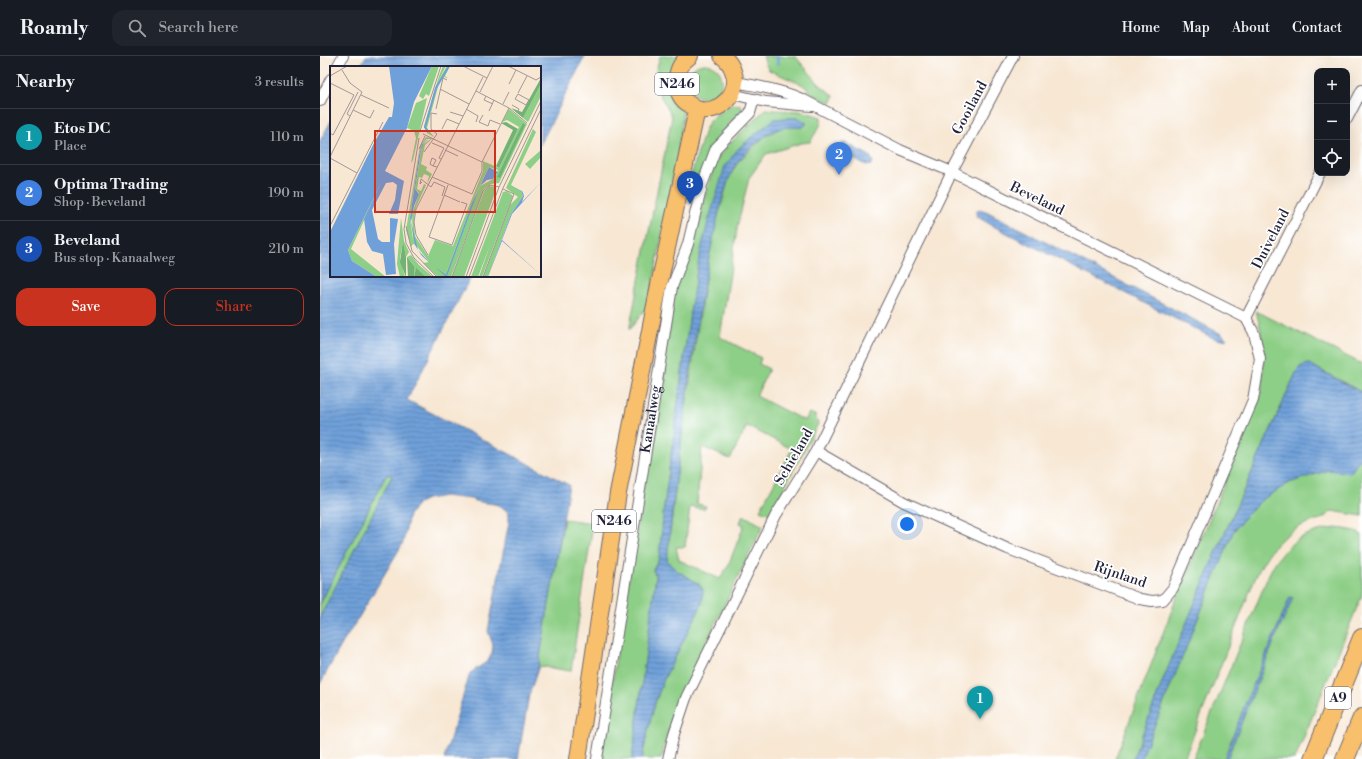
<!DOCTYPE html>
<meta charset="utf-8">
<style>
:root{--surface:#171b24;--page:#20242c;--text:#f1f3f6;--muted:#9ea1a6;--line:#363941;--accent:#c8321e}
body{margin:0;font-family:"Libre Bodoni",serif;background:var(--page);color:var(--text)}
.controls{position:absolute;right:12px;top:12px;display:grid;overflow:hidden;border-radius:8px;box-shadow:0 4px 16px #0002}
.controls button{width:36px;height:36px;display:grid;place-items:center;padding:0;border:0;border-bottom:1px solid var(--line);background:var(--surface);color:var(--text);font:20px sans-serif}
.you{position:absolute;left:587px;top:468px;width:14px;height:14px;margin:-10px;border:3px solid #fff;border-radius:50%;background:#1a73e8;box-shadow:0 0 0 6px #1a73e833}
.badge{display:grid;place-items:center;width:26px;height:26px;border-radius:50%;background:var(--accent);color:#fff;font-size:13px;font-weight:700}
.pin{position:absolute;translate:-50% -33px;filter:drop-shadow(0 1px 2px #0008)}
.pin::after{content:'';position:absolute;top:21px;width:14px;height:12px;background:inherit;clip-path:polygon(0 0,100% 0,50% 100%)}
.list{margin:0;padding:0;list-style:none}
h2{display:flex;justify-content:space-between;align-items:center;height:52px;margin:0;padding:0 16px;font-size:17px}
h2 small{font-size:13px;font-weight:400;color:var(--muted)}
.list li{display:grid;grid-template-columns:26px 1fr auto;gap:12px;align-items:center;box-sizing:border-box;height:56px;padding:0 16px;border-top:1px solid var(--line)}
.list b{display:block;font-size:15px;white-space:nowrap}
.list p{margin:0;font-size:13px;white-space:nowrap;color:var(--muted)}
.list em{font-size:13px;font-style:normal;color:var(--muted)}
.actions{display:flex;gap:8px;padding:12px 16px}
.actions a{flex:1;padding:9px 0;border:1px solid var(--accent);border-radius:12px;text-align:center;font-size:14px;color:var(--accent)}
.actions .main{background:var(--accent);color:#fff}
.icon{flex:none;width:22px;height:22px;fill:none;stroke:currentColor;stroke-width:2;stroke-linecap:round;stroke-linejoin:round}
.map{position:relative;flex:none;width:1042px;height:703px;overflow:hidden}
header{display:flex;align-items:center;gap:24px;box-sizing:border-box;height:56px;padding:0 20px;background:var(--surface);border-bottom:1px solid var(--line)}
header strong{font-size:19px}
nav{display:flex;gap:22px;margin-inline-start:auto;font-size:14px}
.search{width:280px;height:36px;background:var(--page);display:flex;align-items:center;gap:10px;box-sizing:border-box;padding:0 14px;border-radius:12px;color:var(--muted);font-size:15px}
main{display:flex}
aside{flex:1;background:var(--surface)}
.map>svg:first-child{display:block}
.grass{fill:#8ecf87;stroke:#587861}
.water{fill:url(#water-rules);stroke:#48618a}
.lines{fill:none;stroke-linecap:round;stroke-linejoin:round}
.stream{stroke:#6fa0d9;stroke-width:3.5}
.minor-casing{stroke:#6d6770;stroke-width:12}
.primary-casing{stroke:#6d6770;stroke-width:18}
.motorway-casing{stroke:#6d6770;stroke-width:20}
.minor{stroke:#fff;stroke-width:10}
.primary{stroke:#f8bf6c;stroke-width:16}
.motorway{stroke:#f8bf6c;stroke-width:18}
.labels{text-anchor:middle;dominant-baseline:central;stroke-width:3.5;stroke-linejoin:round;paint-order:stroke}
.shield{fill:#fff;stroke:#646476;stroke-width:1}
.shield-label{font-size:13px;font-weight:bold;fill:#22223b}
.street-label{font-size:14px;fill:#22223b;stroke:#fff}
.inset-river{fill:none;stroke:#6fa0d9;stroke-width:2}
.inset-road{fill:none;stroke:#a29896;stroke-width:1}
.view{fill:#c8321e;fill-opacity:0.15;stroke:#c8321e;stroke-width:2}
.inset-edge{fill:none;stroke:#22223b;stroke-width:2}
</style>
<header>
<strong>Roamly</strong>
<div class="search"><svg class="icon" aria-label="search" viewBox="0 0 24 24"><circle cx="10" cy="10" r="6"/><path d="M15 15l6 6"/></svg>Search here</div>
<nav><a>Home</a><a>Map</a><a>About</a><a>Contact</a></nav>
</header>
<main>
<aside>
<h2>Nearby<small>3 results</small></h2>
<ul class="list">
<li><span class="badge" style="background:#0f9aa8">1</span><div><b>Etos DC</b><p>Place</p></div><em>110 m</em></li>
<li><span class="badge" style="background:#3f7fe0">2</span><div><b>Optima Trading</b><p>Shop · Beveland</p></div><em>190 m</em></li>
<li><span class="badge" style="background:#1a4fb4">3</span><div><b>Beveland</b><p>Bus stop · Kanaalweg</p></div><em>210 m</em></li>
</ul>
<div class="actions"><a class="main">Save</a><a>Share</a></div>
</aside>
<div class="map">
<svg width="1042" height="703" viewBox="0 0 1042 703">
<defs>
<pattern id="water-rules" width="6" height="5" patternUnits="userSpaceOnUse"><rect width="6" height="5" fill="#6fa0d9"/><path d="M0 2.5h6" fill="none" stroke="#5b82b1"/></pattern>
</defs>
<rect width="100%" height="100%" fill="#fff"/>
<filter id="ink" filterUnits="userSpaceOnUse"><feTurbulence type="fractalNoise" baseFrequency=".025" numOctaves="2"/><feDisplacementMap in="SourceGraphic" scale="8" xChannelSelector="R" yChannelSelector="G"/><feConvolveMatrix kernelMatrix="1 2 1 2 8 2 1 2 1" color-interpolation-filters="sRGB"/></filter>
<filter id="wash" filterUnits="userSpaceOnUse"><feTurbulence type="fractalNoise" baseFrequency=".012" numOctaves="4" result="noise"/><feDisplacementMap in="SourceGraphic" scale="16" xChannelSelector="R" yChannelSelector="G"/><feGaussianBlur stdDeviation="0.9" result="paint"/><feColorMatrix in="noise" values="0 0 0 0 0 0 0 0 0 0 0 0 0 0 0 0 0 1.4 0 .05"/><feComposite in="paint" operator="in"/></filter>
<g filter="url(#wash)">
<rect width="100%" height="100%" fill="#f7e7d3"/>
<path class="grass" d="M340,0H360L363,61L357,99L329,249L309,274L352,61L340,39L336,15Z
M443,0H475L499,28L514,40L512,46L506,45L494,39L483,29L449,14L446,9Z
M368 25a17 17 0 1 1 34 0a17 17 0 1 1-34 0Z
M412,48L421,49L423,56L411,65L390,97L373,147H368L369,126L385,74L390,64L397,58Z
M446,53L452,54L482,55L501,61V68L490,86L481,87L446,98L429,122L418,167L400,281L441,302L439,308L449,313L436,340L485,365L489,357L495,359L498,368L450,458L440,454L472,393L427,370L410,403L382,391L377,448L386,450L384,453L370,451L365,491H356L359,504L400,523L408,510L424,469L420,467L423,459L443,470L400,558L352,661L341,703H322L327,678L335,647L344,623L382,548L379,528L352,512L347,504L361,385L386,217L397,164L409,122L418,106L444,81L460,72L470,70L483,72L479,62L455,63L434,79L418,93L405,110L371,250L344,451L339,503L333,514L336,520L312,703H280L355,233L370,196L389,125L399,100L408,89Z
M936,255L1042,308V336L989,308L981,310L975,319L891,508L843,624L813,703H795L856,543L940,342C945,312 945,285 936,255Z
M1042,401V460L1012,455C999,467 995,463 981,470C958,481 946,499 935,522L864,703H821L913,476L925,461L943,443L969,427L1008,414L1030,417Z
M69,418L72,420L71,424L0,561V548L65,421Z
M244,463L273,467L251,615L218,610Z
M1018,472L1036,475L1042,479V539L975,703H873L949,518C963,488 985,474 1018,472Z"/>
<path class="water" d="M46,0H265L220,89V11H40Z
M467,62H479L486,66V69C480,73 469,70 462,72C446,76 430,92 419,104C405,121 397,165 392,187C382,232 376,278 369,324C361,384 353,444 347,504C356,519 373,520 383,533L382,548L344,623L335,647L327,678L322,703H312L336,520L333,514L339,503L344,451L371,250L379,202L388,166L405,110L418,93L434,79L455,63Z
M11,65V220H151L87,344L249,429L218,613L209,639L198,703H124L150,617L168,605L172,597L173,589L168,575L189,466V458C179,443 164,450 151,443L124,440L107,443L97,448L89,459L83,487L39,561L22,588L0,628V561L72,420L69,418L65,421L0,548V85Z
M522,87H526L550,100L553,106L550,110L539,106L521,94Z
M660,153L666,155L903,279L907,283L901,284L891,281L673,170L656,160L657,155Z
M989,308L1042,337V401L1030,417L1008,414L969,427L943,443L925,461L913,476L821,703H813L843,624L891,508L975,319L981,310Z
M970,541L973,542L957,578L907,703H904L926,646Z"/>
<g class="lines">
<path class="stream" d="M457,0L458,7"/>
</g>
</g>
<g filter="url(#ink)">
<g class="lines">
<g class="minor-casing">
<g id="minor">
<path d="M17,11L23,0"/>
<path d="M415,26C438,30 461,34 482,43L580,94L632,116L926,262"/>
<path d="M412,38L446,46L492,50"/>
<path d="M0,45L11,23"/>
<path d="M1027,63L1042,34"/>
<path d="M926,262L1000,117"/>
<path d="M496,395L584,446L688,493L820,543L832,545L843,544L853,532L933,344L940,303L934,277L926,262"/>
<path id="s1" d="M277,703L352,231L368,188L382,129L396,92L430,57L434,43"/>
<path d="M348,703L354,678L366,642L385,603L456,459L496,395L632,116L693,0"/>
</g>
</g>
<g class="primary-casing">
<path id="primary" d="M370,0C361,6 357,15 357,25C357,35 361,44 369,48C372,50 374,52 377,53C399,60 422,36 413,15C411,8 407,4 402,0
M258,703L298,437L339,229L377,53"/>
</g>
<g class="motorway-casing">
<path id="motorway" d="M993,703L1042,582
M1025,703L1042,662"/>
</g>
<use href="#minor" class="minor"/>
<use href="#primary" class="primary"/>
<use href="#motorway" class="motorway"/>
</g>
</g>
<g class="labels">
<g class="shield">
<rect x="335" y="17" width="44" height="22" rx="3"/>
<rect x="272" y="454" width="44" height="22" rx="3"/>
<rect x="1005" y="631" width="26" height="22" rx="3"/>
</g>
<g class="shield-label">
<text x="357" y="28">N246</text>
<text x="294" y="465">N246</text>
<text x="1018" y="642">A9</text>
</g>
<g class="street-label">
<text transform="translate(650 52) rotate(-62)">Gooiland</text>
<text transform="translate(717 143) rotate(26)">Beveland</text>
<text transform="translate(951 183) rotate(-63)">Duiveland</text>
<text stroke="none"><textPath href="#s1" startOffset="344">Kanaalweg</textPath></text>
<text transform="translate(474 401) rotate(-60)">Schieland</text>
<text transform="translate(800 519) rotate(19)">Rijnland</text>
</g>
</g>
<g transform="translate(10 10)">
<rect width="211" height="211" fill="#f7e7d3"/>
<path d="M102,0H109L99,30L96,28L93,33L89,30ZM113,0H116L108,15L117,0H120L115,10L118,12L114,11L109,17L97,62L104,71L97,67L94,60L109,10ZM211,18V30L198,56L193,52ZM97,32L83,94L81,97L86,72L84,65L77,62L86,37ZM179,43L197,58L195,62L169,117L161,118L154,123L121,211H108L93,197L99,196L86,179L83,178L81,181L76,164L90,80L96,71L103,72L95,79L91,98L97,101L96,104L102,108L97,118L99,110L94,108L92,112L89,111L87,123L91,125L94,118L96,119L86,141L84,153L85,170L98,190L105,174L123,180L153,105V95L169,102L189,61L177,54L172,56ZM97,73H101L92,79L87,110L85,123L89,127L82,148L83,174L80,152L89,89L92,78ZM159,101L168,104L165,112L150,120L115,210L145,130ZM203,63L206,66L181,119L191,125L193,130L181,148L158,211H153L180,139L188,131L176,122ZM211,84V91L200,103L195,98ZM53,113L21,183L56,211H47L22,195L18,184ZM159,120L165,121L166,124L134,211H122L154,125ZM177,125L183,130L152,211H149L160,179L148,211H141L173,126ZM71,152L74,175L79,186L76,191L73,176L70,192L75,211H70L67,198ZM81,189L89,199L103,211H96L86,203L84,211V200L77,191Z" fill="#8ecf87" fill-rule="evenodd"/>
<path d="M211,12V18L193,52L181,42L192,46ZM176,56L188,63L169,102L166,100L183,64L171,57ZM193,57L195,59L170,112L167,111ZM73,175L76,191V211L70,196ZM77,191L84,200V211L86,202L96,211H78Z" fill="#72b274"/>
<path d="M59,0H102L84,36L77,62L55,105L74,115L68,148H59L65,134L67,119L63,116L56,117L42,144L48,173L52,176H60V152L68,153L64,178L66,208L56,209L53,188L42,185L37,176L34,153L53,113L18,184L22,195L47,211H0V166L44,77L59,51H62L64,37ZM100,72L93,78L91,84L85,123L89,128L84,140L81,156L88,184L101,198L92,190L88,184L85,179L80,152L89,89L92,78ZM159,101L168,106L163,113L157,114L150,120L117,210H115L105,201L116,209L142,137ZM184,112L181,120L192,125L193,127L194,130L192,136L211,116L182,148L172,174L211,209L172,175L158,211L181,148L193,130L191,125L181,120Z" fill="#6fa0d9"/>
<path class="inset-river" d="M98,66L95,61L106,22L119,0"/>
<path class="inset-road" d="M133,0L157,12M178,0L206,14L211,11M0,10L17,0M0,17L24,29L3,69L0,67M179,18L186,4M110,23L139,38M146,25L179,42L152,96M150,26L163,0M188,27L197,10M188,28L199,34L196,39L185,33ZM31,29L59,42M156,30L154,34L163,38M173,38L179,26M182,39L189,43L187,47M179,42L197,57M106,43L113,12L117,14M136,43L148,50L146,56M23,44L40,52L44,44M159,45L164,34M120,46L133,50M153,49L149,56L158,60L160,54L170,58M20,50L17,48L28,26M112,63L117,53L129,58M90,65L111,0M93,68L152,96M89,72L74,163L76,177L84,192L104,211M102,77L114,82L109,92L111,93M89,83L95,70M115,84L128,90M94,86L107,68L101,63V47L107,48M0,91L32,26L20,17L12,4M0,92L27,107M103,100L106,94L102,92L100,98L103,100L107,101M102,111L142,128L152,105V96M92,116L90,118L91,113L101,121L104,116L115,121L112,130M118,119L99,171L122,179L137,138L131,136M114,129L130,136M0,160L53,56M76,160L82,185L107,211M98,189L86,169L84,156L86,143L153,11M122,211L153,125L160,119L169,121M136,211L169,121L211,35M139,211L173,122L211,43M153,211L184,128L173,123"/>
<path class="view" d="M45,65H165V146H45Z"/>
<rect width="211" height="211" class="inset-edge"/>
</g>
</svg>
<div class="controls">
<button>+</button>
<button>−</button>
<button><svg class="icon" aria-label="locate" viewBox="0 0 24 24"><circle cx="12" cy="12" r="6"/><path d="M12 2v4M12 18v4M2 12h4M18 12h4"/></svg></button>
</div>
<div class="you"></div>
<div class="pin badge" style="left:660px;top:663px;background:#0f9aa8">1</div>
<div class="pin badge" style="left:519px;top:119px;background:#3f7fe0">2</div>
<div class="pin badge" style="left:370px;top:148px;background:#1a4fb4">3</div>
</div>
</main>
